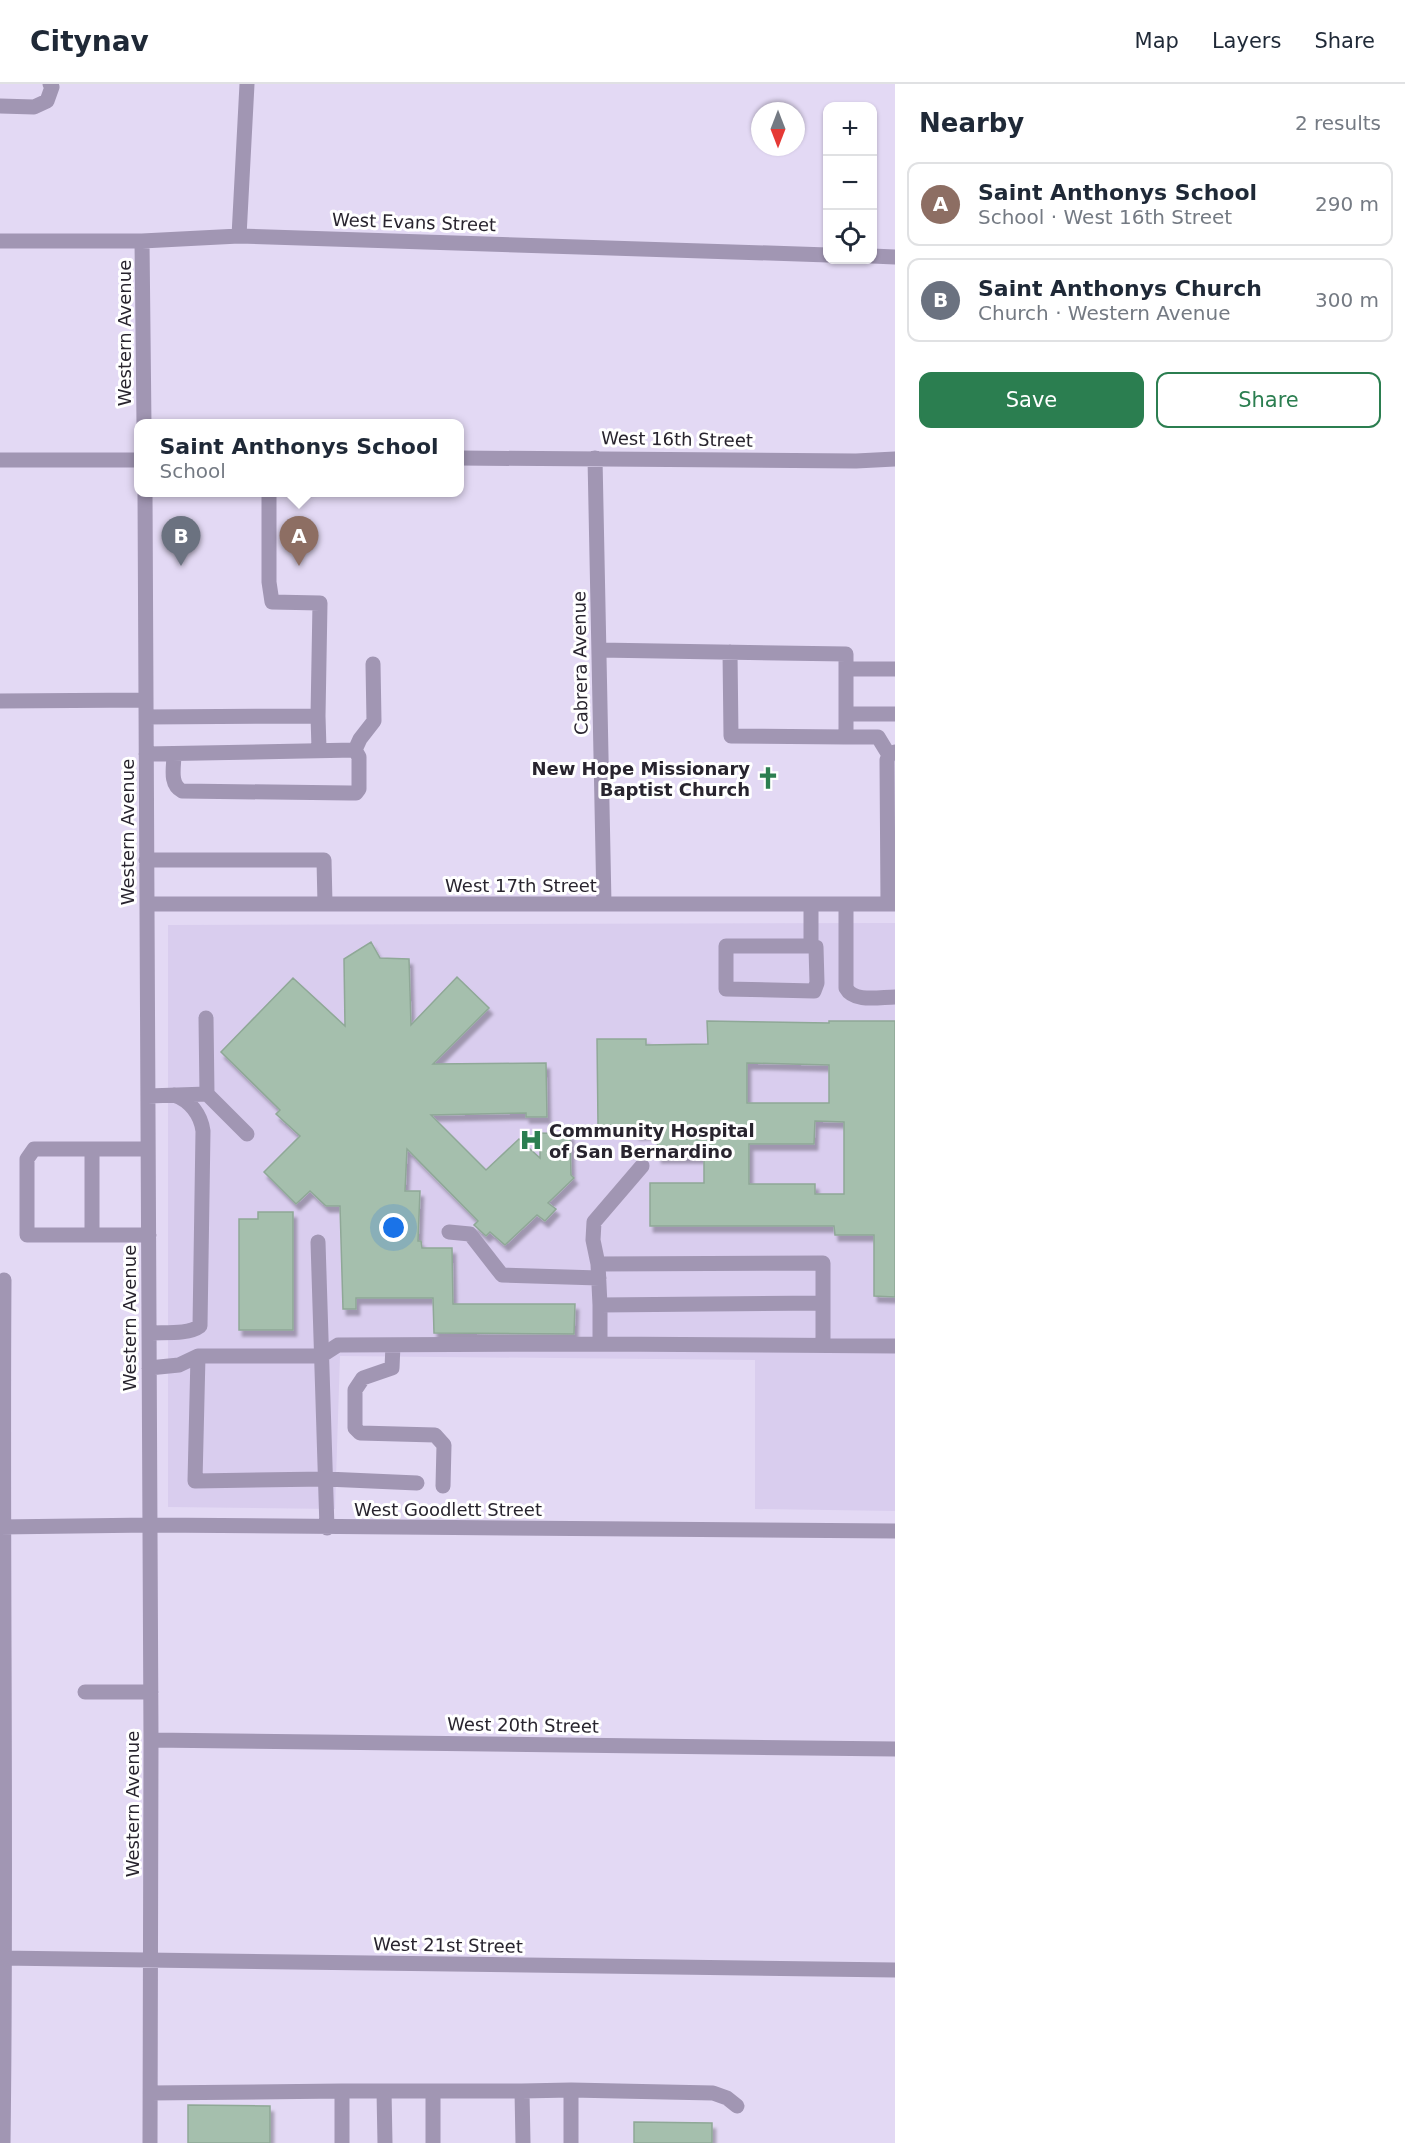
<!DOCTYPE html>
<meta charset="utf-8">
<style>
:root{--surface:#fff;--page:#f2f2f3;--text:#1f2937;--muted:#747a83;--line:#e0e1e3;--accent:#2b7e50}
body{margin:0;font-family:"DejaVu Sans",sans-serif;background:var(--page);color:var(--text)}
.controls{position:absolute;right:18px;top:18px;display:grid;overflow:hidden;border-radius:12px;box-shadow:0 2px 4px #0004}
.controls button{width:54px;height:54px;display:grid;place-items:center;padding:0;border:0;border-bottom:2px solid var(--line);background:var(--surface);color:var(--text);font:30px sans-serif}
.compass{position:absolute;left:751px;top:18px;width:54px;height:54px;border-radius:50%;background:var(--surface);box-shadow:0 2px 4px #0004;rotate:180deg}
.you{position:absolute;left:394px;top:1144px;width:21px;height:21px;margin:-15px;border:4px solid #fff;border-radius:50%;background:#1a73e8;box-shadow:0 0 0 9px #1a73e833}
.badge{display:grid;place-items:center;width:39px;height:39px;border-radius:50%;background:var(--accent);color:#fff;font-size:20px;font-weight:700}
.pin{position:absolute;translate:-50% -50px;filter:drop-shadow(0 2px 3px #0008)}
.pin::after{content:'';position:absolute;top:32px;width:21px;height:18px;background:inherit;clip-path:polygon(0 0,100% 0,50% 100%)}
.popup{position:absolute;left:134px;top:335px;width:330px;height:78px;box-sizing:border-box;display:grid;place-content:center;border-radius:12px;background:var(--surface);filter:drop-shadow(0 2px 4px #0005);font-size:20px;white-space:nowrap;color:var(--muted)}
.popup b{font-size:22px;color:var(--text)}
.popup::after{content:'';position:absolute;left:50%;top:100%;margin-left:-12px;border:12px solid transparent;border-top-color:var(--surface)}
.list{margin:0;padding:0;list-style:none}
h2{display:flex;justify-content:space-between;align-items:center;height:78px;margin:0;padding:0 24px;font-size:26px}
h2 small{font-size:20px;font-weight:400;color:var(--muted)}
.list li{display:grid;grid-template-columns:39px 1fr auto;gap:18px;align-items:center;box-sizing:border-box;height:84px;margin:0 12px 12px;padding:0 12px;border:2px solid var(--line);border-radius:12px}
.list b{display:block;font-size:22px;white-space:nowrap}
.list p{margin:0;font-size:20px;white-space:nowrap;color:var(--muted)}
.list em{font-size:20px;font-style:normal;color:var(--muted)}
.actions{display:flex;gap:12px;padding:18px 24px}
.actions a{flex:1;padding:14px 0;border:2px solid var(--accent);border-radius:12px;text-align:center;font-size:21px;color:var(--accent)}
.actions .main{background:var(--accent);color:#fff}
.icon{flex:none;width:33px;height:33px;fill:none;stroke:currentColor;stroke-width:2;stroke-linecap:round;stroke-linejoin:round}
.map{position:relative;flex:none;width:895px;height:2059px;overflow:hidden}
header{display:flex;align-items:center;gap:36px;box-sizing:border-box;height:84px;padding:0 30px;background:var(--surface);border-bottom:2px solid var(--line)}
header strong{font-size:28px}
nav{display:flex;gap:33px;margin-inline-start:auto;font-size:21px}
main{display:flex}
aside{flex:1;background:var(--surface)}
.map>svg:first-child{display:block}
.built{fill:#d9cdee}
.building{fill:#a5bfad;stroke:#8fa897;stroke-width:1.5;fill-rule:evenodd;filter:url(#shadow)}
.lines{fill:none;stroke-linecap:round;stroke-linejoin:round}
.minor{stroke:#a196b3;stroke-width:15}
.labels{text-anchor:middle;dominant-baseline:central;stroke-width:6;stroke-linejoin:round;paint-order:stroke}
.street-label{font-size:18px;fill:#28242e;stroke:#fff}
.poi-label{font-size:18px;font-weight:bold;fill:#28242e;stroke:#fff;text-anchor:end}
</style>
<header>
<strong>Citynav</strong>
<nav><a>Map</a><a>Layers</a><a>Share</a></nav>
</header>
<main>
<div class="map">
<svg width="895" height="2059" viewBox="0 0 895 2059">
<defs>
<filter id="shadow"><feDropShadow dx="3.5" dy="6" stdDeviation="1.5" flood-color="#0004"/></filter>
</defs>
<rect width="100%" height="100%" fill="#e3d9f4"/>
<path class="built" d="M895,839V1427L755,1425V1276L340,1272L335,1425L168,1423V841Z"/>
<path class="building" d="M371,858L380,874L409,875L411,941L457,893L489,924L433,980L546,979L547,1033H526V1029L431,1031L486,1086L519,1055L540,1074V1049L570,1050L571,1091L574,1094L548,1119L556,1125L545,1137L537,1131L505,1161L490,1148L486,1152L474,1141L478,1137L407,1065L405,1107H420L418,1157H421L422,1164H452L453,1220H575L574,1250L434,1249L433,1214H356V1225H343L340,1122H326L310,1107L296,1120L264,1088L300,1052L276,1030L280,1026L221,968L293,894L345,942L344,875Z
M707,937L829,939V937H895V1213L874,1212V1151H835L834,1142H650V1099H704V1073H658L657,1049L636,1050L637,1041H598L597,955H646V961L708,960ZM747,979L829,981V1019H747ZM815,1037L844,1038V1110H815V1100H749V1060H814Z
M258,1128H293V1246H239V1135H258Z
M188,2021L270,2022V2059H188Z
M634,2038L712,2039V2059H634Z"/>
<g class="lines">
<path class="minor" d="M0,22L34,23L47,17L52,3L50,0
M239,152L247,0
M0,157H142L239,152L828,171
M142,157L144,340
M872,172L895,173
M460,374L856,377L895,375
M595,374L604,820
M0,376H138
M145,408L151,1656L150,2059
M599,566L846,570V653L731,652L730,568
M846,585H895
M0,617L146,616
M846,630H895
M318,632L319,665
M146,633L318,632L320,519L272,518L269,498V408
M846,653H878L889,671
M355,666L360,655L374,637L373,580
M146,670L355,666
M174,670C174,683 169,700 182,707L350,709H356L359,705V673L355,666
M146,776H324L325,820
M147,820H895
M846,820V904C854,919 880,913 895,913
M888,820L887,676L889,671L895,668
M811,862H726V905L814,907L817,899L816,863L811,862V820
M207,1010L247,1050
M148,1012L207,1010L206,934
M92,1065V1151
M148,1065H34L27,1075V1151H149
M449,1148L470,1150L502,1191L599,1194
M318,1158L327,1444
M598,1180L593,1156L594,1138L642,1082
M600,1221L598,1180L823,1179V1219
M149,1249C164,1248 188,1251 200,1242L203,1047C201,1031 190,1016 174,1011
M823,1260V1219L600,1221V1260L895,1262
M393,1261L392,1284L363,1294L355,1306V1344L360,1349L435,1351L444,1361L443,1402
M198,1272L195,1397L326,1395L417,1399
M149,1284L179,1281L198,1272H321L338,1261L600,1260
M0,1443L150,1441L895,1447
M85,1608H151
M151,1656L895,1665
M0,1874L895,1886
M571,2006L713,2009L727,2014L737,2022
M384,2007L385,2059
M433,2007V2059
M150,2009L342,2007
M3,2059C7,1771 2,1484 4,1196
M342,2059V2007H522
M523,2059L522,2007L571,2006V2059"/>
</g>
<defs>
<g id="church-bare" transform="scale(1.8)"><path d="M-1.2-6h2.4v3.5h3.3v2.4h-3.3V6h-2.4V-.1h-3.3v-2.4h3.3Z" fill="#2b7e50" stroke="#fff" stroke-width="2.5" paint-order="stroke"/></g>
<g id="hospital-bare" transform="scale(1.8)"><path d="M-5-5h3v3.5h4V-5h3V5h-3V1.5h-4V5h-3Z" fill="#2b7e50" stroke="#fff" stroke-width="2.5" paint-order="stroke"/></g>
</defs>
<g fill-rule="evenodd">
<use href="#church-bare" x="768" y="694"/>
<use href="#hospital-bare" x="531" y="1056"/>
</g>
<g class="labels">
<g class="street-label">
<text transform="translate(414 138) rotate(2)">West Evans Street</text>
<text transform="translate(124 249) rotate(-90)">Western Avenue</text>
<text transform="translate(677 355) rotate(1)">West 16th Street</text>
<text transform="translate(580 579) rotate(-91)">Cabrera Avenue</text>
<text transform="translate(127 748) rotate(-90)">Western Avenue</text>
<text x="521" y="801">West 17th Street</text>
<text transform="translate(129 1234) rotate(-90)">Western Avenue</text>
<text x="448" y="1425">West Goodlett Street</text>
<text transform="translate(523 1641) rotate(1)">West 20th Street</text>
<text transform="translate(132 1720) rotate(-90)">Western Avenue</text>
<text transform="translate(448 1861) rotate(1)">West 21st Street</text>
</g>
<g class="poi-label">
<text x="750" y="684">New Hope Missionary<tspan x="750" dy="21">Baptist Church</tspan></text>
<text x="549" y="1046" text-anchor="start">Community Hospital<tspan x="549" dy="21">of San Bernardino</tspan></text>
</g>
</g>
</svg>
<div class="controls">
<button>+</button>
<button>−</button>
<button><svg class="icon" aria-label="locate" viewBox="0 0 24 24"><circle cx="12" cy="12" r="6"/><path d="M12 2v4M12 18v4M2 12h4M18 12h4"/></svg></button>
</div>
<svg class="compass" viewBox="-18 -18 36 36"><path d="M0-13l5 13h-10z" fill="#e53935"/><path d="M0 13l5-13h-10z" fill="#747a83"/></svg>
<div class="you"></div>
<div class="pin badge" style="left:299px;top:482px;background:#8d6e63">A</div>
<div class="popup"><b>Saint Anthonys School</b>School</div>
<div class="pin badge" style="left:181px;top:482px;background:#6b7280">B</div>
</div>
<aside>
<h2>Nearby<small>2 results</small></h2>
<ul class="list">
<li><span class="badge" style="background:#8d6e63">A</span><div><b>Saint Anthonys School</b><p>School · West 16th Street</p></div><em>290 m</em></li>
<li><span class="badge" style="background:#6b7280">B</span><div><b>Saint Anthonys Church</b><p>Church · Western Avenue</p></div><em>300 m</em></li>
</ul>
<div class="actions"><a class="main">Save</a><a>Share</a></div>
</aside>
</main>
